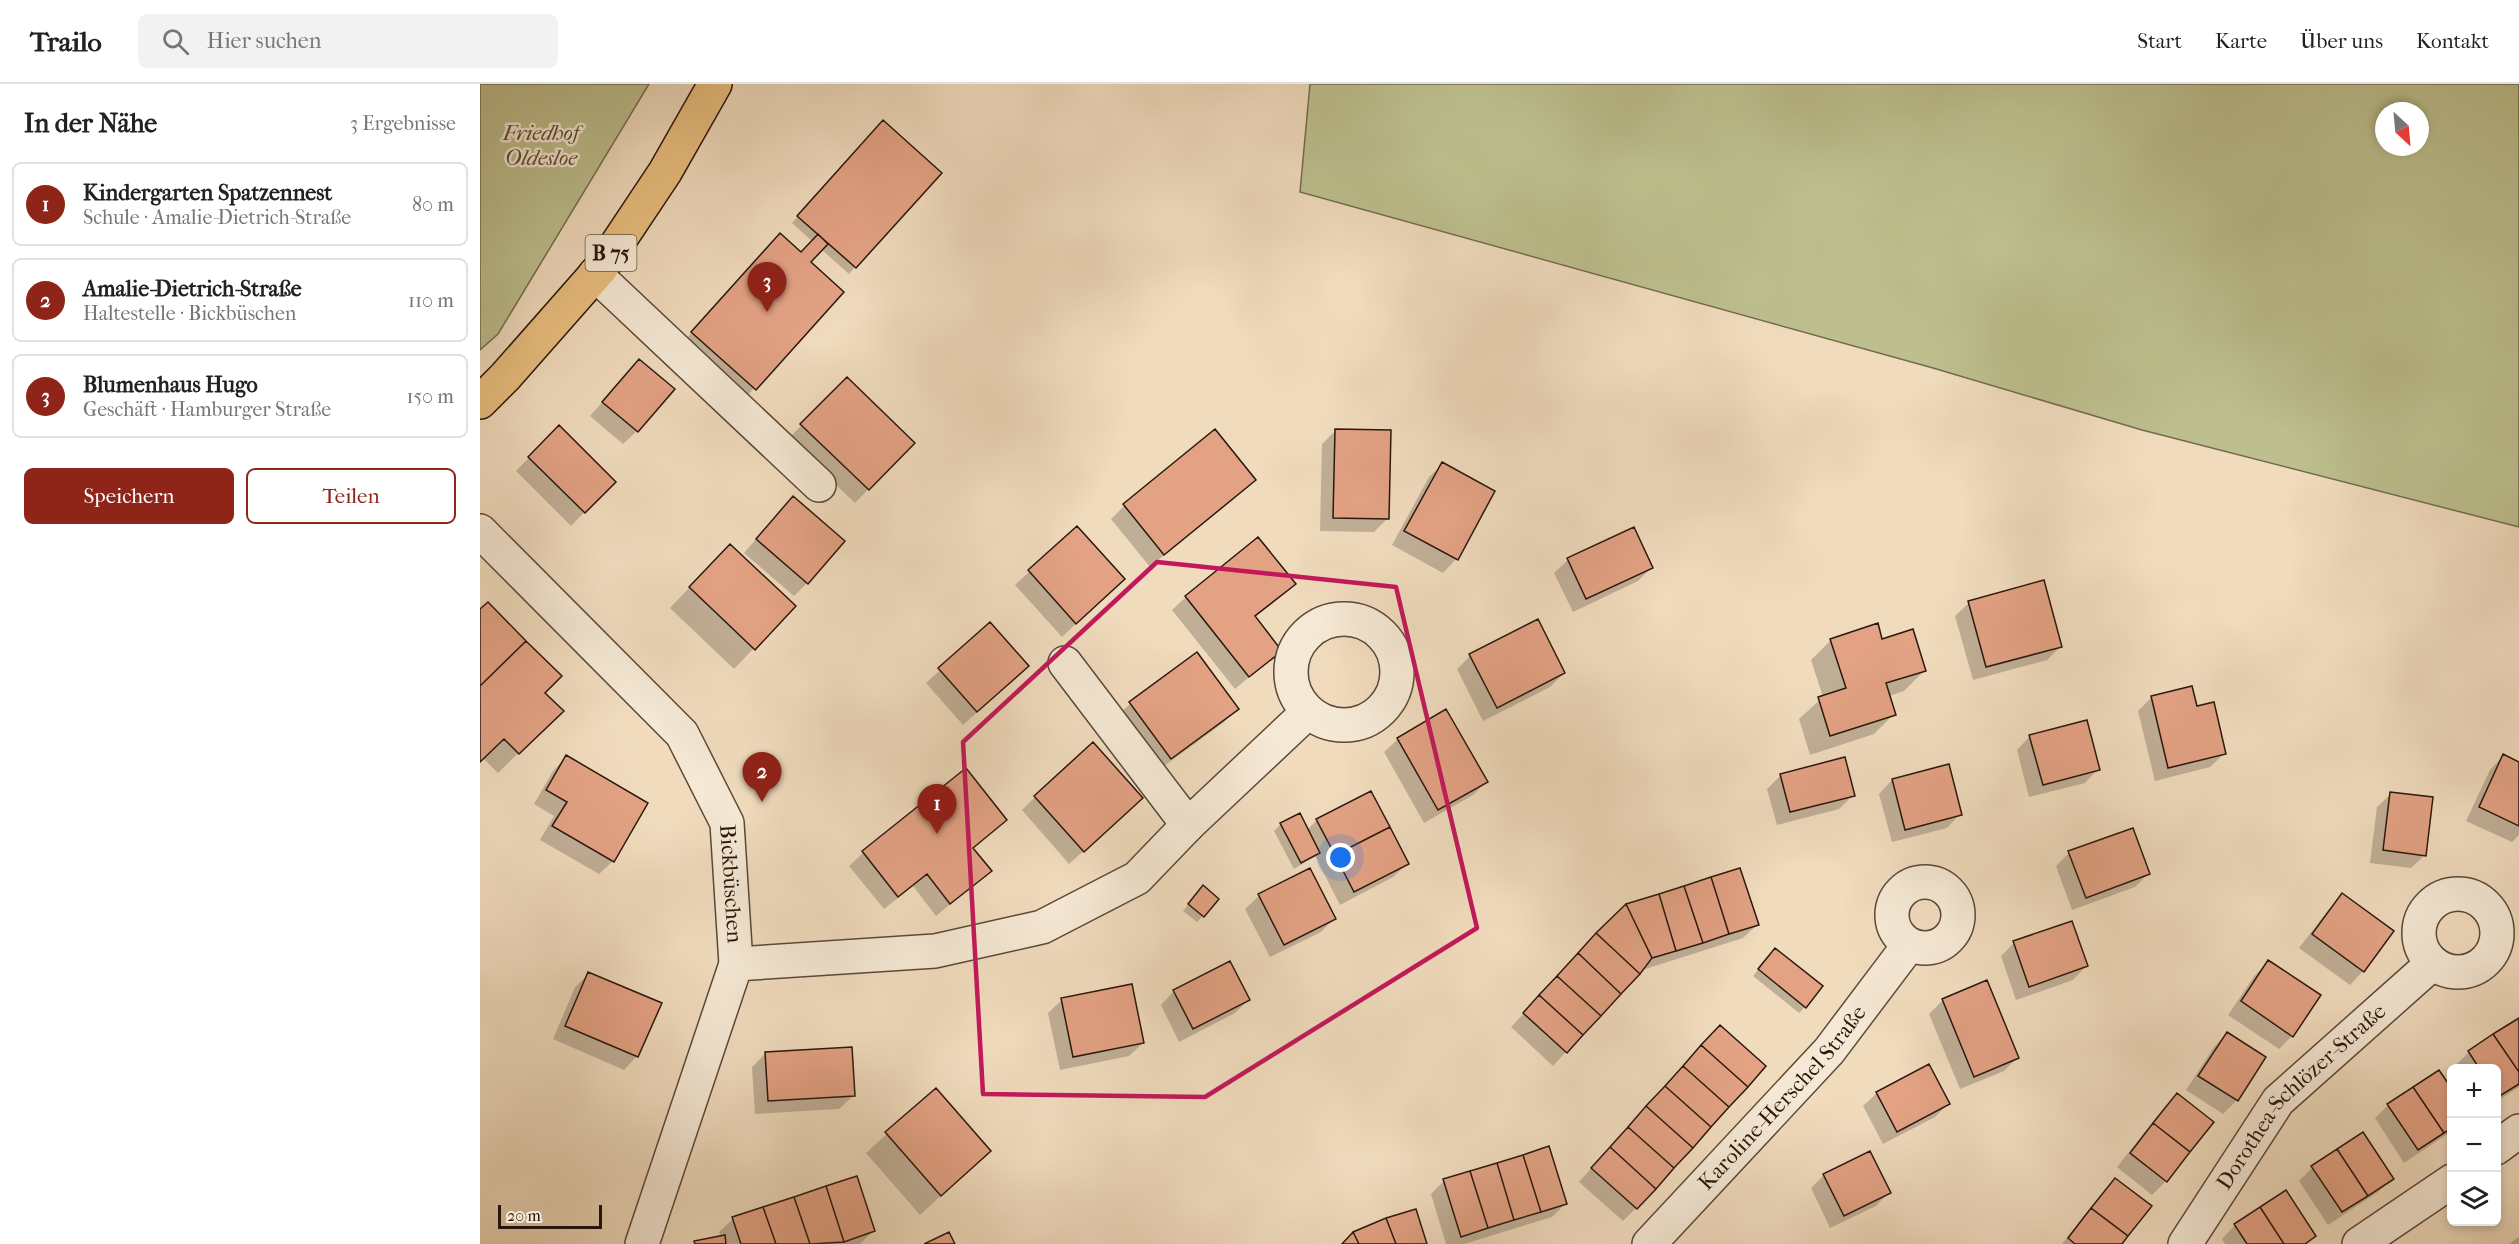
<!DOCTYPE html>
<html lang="de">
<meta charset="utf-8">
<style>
:root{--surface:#fff;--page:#f2f2f2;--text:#222;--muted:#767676;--line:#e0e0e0;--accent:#8f2418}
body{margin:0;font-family:"IM FELL French Canon",serif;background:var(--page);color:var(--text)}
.controls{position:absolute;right:18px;bottom:18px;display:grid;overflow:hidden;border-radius:9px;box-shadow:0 3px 9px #0003}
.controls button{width:54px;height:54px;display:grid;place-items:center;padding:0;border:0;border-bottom:2px solid var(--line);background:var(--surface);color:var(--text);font:30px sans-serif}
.compass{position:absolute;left:1895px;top:18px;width:54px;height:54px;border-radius:50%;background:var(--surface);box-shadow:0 3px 9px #0003;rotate:154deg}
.scale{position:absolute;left:18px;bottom:15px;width:104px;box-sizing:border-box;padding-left:6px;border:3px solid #29170e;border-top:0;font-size:16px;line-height:21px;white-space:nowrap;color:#29170e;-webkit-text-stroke:4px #f5e8d4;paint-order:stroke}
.you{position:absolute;left:861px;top:774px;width:21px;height:21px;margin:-15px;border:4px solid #fff;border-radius:50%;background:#1a73e8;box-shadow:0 0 0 9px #1a73e833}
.badge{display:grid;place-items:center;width:39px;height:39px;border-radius:50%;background:var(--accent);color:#fff;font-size:20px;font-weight:700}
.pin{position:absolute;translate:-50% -50px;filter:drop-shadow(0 2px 3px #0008)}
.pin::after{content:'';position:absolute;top:32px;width:21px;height:18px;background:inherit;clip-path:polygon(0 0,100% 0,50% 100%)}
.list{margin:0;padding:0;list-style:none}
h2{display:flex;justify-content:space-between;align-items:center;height:78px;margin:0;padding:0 24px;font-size:26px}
h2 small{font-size:20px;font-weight:400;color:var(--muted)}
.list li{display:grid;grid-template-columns:39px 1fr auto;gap:18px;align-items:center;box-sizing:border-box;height:84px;margin:0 12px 12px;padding:0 12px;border:2px solid var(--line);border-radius:9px}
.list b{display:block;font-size:22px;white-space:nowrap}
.list p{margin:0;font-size:20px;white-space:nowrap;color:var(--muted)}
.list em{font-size:20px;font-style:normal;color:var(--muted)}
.actions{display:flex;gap:12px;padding:18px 24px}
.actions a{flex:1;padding:14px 0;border:2px solid var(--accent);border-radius:9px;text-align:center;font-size:21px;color:var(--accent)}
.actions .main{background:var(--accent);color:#fff}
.icon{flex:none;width:33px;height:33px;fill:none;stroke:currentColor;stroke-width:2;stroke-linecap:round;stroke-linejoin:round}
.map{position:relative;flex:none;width:2039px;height:1160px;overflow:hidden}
header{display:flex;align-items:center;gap:36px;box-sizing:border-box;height:84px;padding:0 30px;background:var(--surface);border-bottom:2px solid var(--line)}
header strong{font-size:28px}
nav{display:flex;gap:33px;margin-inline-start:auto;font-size:21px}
.search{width:420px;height:54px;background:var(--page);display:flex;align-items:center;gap:15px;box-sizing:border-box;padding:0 21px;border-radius:9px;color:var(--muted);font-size:22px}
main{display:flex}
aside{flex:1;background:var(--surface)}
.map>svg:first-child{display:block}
.green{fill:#bdbf8e;stroke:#736b4e;stroke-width:1.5;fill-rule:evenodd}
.shadow{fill:#0003}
.building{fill:#e3a284;stroke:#29170e;stroke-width:1.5}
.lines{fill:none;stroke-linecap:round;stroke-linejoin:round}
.minor-casing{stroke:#5b483a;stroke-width:36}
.major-casing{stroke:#29170e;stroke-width:36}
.minor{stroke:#f5e8d4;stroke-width:33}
.major{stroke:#e8be7e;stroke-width:33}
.marked{fill:none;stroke:#c2185b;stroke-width:4.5;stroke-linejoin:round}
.labels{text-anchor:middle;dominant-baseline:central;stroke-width:5;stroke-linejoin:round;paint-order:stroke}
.shield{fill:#f5e8d4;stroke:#665649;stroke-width:1.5}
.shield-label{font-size:21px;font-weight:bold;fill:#29170e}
.park-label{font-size:22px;font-style:italic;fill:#554934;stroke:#f5e8d4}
.street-label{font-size:22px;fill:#29170e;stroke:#f5e8d4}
</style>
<header>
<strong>Trailo</strong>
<div class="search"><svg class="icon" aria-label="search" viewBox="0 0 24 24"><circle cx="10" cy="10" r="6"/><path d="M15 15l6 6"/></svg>Hier suchen</div>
<nav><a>Start</a><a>Karte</a><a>Über uns</a><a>Kontakt</a></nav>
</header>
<main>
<aside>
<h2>In der Nähe<small>3 Ergebnisse</small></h2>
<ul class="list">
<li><span class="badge">1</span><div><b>Kindergarten Spatzennest</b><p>Schule · Amalie-Dietrich-Straße</p></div><em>80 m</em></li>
<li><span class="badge">2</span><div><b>Amalie-Dietrich-Straße</b><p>Haltestelle · Bickbüschen</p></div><em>110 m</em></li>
<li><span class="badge">3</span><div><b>Blumenhaus Hugo</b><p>Geschäft · Hamburger Straße</p></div><em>150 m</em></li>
</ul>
<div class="actions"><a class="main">Speichern</a><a>Teilen</a></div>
</aside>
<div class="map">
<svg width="2039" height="1160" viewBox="0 0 2039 1160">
<rect width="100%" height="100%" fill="#f0dbbd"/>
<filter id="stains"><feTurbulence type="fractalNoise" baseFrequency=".00333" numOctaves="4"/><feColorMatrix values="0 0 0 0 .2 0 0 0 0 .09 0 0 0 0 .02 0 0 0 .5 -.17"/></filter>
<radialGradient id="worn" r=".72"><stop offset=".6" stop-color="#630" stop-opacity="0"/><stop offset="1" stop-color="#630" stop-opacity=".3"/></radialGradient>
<path class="green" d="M0,0H169L18,250L0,266Z
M830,0H2039V443L1662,346L1453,284L820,108ZM1904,27H1940V63H1904Z"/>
<path class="shadow" d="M397,45L460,89L369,190L341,165L329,178L274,304L268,311L206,255L294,157L321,169L332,157L312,139Z
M159,277L157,347L143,360L110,332Z
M367,295L433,359L375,419L308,355Z
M79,343L134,398L91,442L36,387Z
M856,346L907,435L894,448L840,447L842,360Z
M963,380L1013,407L976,475L963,489L912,461L949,393Z
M774,396L670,483L631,435L644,422Z
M300,428L327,499L314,512L264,469Z
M597,444L643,495L582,553L535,501Z
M778,455L814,500L774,534L800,567L755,605L692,526L706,513Z
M1088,476L1171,484L1158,497L1093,528L1074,489Z
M230,482L314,522L254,585L190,524Z
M1489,519L1581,562L1567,576L1493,596L1475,532Z
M0,527L63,609L81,627L18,689L3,674L0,677Z
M510,541L534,595L483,641L446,599Z
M1351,556L1402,557L1444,587L1424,607L1409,612L1414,630L1394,650L1330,671L1319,635L1343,613L1331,576Z
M717,570L757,625L743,639L676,688L636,633L650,620Z
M990,572L1084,589L1070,603L1003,637L977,585Z
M1672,613L1744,670L1730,683L1675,697L1658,627Z
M1550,652L1618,685L1605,699L1549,713L1537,666Z
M918,655L1006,698L993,711L944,739L904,668Z
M2023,672L2039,680V751L2032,758L1986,737L2010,686Z
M86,673L133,777L119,790L60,756L74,732L54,720L73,687Z
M485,687L525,736L492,766L510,787L456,832L433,802L404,825L369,782L383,769Z
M1301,691L1373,711L1359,725L1297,741L1287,705Z
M1412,696L1480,730L1467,744L1412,758L1399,710Z
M1911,710L1945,771L1931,784L1890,779L1897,723Z
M555,713L648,727L589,780L542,726Z
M837,736L927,780L913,793L860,821L835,772L814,785L794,747L801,740L827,746Z
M1589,769L1668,790L1655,803L1592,826L1576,782Z
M829,786L854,835L841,848L790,873L765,825L779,812Z
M717,810L723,832L717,838L703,827Z
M1863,811L1912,847L1883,887L1870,901L1819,864L1849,825Z
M1133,835L1277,841L1263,854L1159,887L1073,982L1031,943Z
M1534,859L1606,882L1593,896L1536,916L1521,872Z
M1289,872L1325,923L1319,929L1273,892Z
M1788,878L1812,952L1799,965L1748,931L1775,891Z
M109,890L157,972L144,986L73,955L95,903Z
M694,907L768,916L755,929L699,958L681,921Z
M582,916L663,959L649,972L580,986L568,929Z
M1463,916L1537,974L1524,987L1480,1005L1449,930Z
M2039,935V1003L2016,1018V984H1977L1975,982L1989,968Z
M1747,949L1757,1016L1743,1030L1706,1006L1734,963Z
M1226,956L1156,1124L1143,1137L1099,1098Z
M286,969L373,1012L359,1025L275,1030L272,983Z
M455,1006L509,1067L440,1131L386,1069Z
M1972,1007V1047L1924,1079L1895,1034L1908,1021Z
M1397,1009L1468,1020L1455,1033L1403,1060L1383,1022Z
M1697,1011L1732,1038L1686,1097L1672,1111L1637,1083L1684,1024Z
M1832,1084L1912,1094L1898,1108L1848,1141L1819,1097Z
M1344,1091L1409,1108L1396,1122L1350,1144L1331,1104Z
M1635,1096L1640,1160H1582L1622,1109Z
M964,1097L1086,1119L1072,1133L984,1160H966L951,1110Z
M253,1135L393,1147L380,1160H213L241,1153L239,1148Z
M1755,1141L1834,1152L1827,1160H1745L1742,1155Z
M2039,1153V1160H2029Z"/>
<path class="building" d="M403,36L462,89L376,184L317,132Z
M300,149L321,168L338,150L348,160L331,178L364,208L276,306L211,248Z
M159,275L195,305L158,348L122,318Z
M367,293L435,359L389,406L320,340Z
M79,341L136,398L105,429L48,373Z
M735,345L776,396L684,471L643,420Z
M855,345L911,346L909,435L853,434Z
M962,378L1015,407L978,476L924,447Z
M313,412L365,457L328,500L276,455Z
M597,442L645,495L596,540L548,486Z
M1154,443L1173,484L1106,515L1087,474Z
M778,453L816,500L775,532L802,567L769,593L705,512Z
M250,460L316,522L275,566L209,503Z
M1564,496L1582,563L1506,583L1488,517Z
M8,518L46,557L0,602V525Z
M1058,535L1085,589L1017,624L989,570Z
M510,538L549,582L497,628L458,584Z
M1398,539L1402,555L1433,545L1446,587L1406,599L1416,631L1350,652L1338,613L1366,604L1350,555Z
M46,557L82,592L65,609L84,627L39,670L24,655L0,678V602Z
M717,568L759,625L691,675L649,618Z
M1712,602L1717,622L1734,618L1746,670L1688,684L1671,612Z
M966,625L1008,698L958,726L917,654Z
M1607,636L1620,686L1563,701L1549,651Z
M613,658L663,714L604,768L554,712Z
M2023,670L2039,678V742L1999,723Z
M86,671L168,719L134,778L72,742L87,718L66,706Z
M1365,673L1375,712L1310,728L1300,690Z
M1469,680L1482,731L1425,746L1412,695Z
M486,684L527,736L493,764L512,787L470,820L447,790L418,813L382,767Z
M891,707L910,743L855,771L836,735Z
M1910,708L1953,713L1946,772L1903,766Z
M820,729L840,769L821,779L800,739Z
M910,743L929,780L874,808L855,771Z
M1653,744L1670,790L1606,814L1588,767Z
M830,784L856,835L804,861L778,810Z
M1260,784L1279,841L1249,850L1231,793Z
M1231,793L1249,850L1223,859L1204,802Z
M723,801L739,815L724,833L708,820Z
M1204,802L1223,859L1196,867L1179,810Z
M1862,809L1914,847L1884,888L1832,850Z
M1179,810L1196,867L1172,874L1146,820Z
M1146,820L1172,874L1160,890L1116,849Z
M1592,837L1608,882L1549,903L1533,857Z
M1116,849L1160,890L1141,910L1098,869Z
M1295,864L1343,902L1326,924L1278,885Z
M1098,869L1141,910L1121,932L1077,892Z
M1788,876L1841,911L1813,953L1761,917Z
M750,877L770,916L713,945L693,906Z
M108,888L182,919L158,973L85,942Z
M1077,892L1121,932L1103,951L1059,911Z
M1507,896L1539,974L1494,993L1462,915Z
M652,900L664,959L593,973L581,914Z
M1059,911L1103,951L1087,969L1043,929Z
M2039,934V988L2013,950Z
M1240,941L1286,982L1268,1003L1221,961Z
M1747,948L1786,973L1758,1017L1718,992Z
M2013,950L2039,988V1000L2018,1013L2016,984H1999L1988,967Z
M1221,961L1268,1003L1249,1023L1203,982Z
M372,963L375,1012L288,1017L285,968Z
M1449,980L1470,1020L1417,1048L1396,1008Z
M1203,982L1249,1023L1231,1043L1185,1002Z
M1959,986L1972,1005V1044L1964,1049L1933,1003Z
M1185,1002L1231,1043L1213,1064L1166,1022Z
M1933,1003L1964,1049L1938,1066L1907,1020Z
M456,1004L511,1067L461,1112L405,1048Z
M1697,1009L1734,1038L1710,1068L1673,1039Z
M1166,1022L1213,1064L1194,1084L1148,1043Z
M1673,1039L1710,1068L1687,1098L1650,1069Z
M1148,1043L1194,1084L1176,1105L1130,1063Z
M1883,1048L1914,1095L1888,1112L1857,1065Z
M1069,1062L1087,1120L1061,1128L1043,1071Z
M1130,1063L1176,1105L1157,1125L1111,1084Z
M1857,1065L1888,1112L1862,1128L1831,1082Z
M1390,1067L1411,1109L1364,1132L1343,1090Z
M1043,1071L1061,1128L1034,1136L1017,1079Z
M1017,1079L1034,1136L1008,1144L990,1087Z
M990,1087L1008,1144L981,1153L963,1095Z
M377,1092L395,1147L364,1158L346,1102Z
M1635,1094L1672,1122L1648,1152L1611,1124Z
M346,1102L364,1158L330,1160L314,1113Z
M1806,1106L1836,1152L1825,1160H1804L1780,1123Z
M314,1113L330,1160H296L283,1123Z
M283,1123L296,1160H261L252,1133Z
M1780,1123L1804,1160H1767L1754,1140Z
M1611,1124L1648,1152L1642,1160H1595L1588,1154Z
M936,1125L947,1160H916L906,1134Z
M906,1134L916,1160H879L873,1148Z
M469,1148L475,1160H444Z
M873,1148L879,1160H862Z
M245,1151L246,1160H215L214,1157Z"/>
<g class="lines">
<g class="minor-casing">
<g id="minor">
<path d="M115,190L339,401"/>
<path id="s1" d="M0,447L202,650L247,739L256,880L162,1160"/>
<circle cx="864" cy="588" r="53"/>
<path d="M585,579L708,741"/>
<circle cx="1445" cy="831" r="33"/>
<circle cx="1978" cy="849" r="39"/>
<path d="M256,880L455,867L562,843L657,794L708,741L828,628"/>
<path d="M2016,1064L2039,1047"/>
<path id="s2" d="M1169,1160L1349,967L1429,861"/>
<path id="s3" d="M1705,1160L1798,1017L1953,879"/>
<path d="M1879,1160L1972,1097"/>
</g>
</g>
<g class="major-casing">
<path id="major" d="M0,318L25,293L121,184L185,88L235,0"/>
</g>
<use href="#minor" class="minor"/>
<use href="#major" class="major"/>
</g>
<path class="marked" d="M677,478L916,503L997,844L725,1013L503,1010L483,658Z"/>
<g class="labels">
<rect class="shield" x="105.5" y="151" width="51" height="36" rx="4.5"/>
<g class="shield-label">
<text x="131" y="169">B 75</text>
</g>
<g class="park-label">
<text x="61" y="49">Friedhof<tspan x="61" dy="25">Oldesloe</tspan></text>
</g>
<g class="street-label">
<text stroke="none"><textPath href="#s1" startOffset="447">Bickbüschen</textPath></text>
<text stroke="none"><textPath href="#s2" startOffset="198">Karoline-Herschel Straße</textPath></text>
<text stroke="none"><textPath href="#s3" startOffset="189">Dorothea-Schlözer-Straße</textPath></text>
</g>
</g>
<rect width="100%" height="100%" filter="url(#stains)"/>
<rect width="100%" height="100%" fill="url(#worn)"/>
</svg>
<div class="controls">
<button>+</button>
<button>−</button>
<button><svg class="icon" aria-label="layers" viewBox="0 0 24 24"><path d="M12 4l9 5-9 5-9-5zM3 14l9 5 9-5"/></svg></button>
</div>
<svg class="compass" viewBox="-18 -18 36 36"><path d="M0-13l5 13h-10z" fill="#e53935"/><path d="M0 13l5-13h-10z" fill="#767676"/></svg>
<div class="scale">20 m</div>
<div class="you"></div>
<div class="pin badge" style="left:457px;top:750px">1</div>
<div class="pin badge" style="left:282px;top:718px">2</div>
<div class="pin badge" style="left:287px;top:228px">3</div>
</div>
</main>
